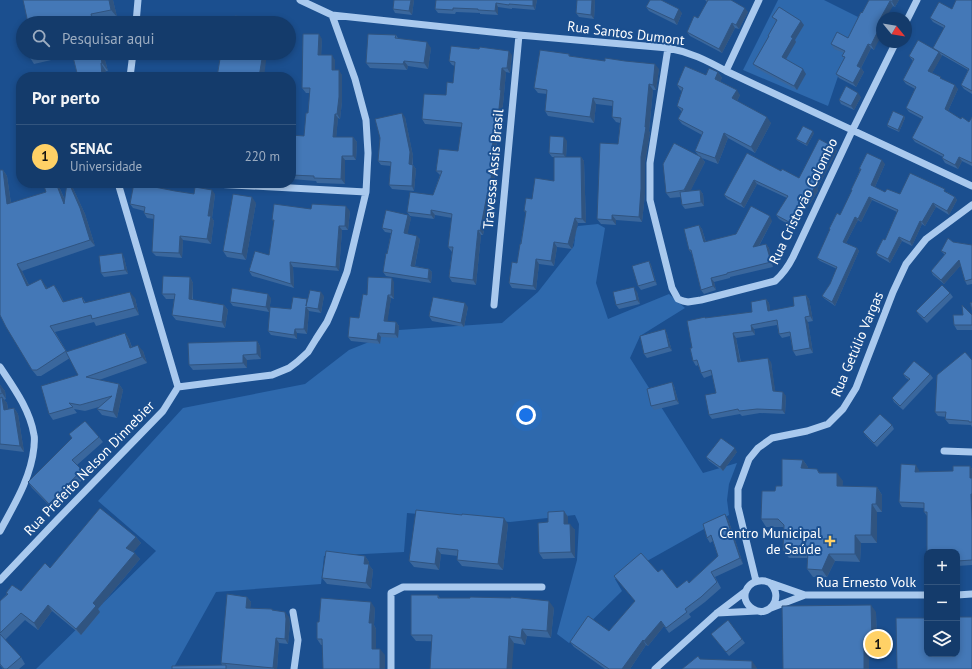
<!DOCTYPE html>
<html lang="pt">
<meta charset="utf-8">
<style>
:root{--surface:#143b6b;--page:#1d4271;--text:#f1f3f6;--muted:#9dadc1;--line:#33557e;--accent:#ffd166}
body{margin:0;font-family:"PT Sans",sans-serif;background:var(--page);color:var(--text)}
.controls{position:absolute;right:12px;bottom:12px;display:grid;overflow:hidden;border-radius:8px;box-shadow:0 2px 6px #0003}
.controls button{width:36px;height:36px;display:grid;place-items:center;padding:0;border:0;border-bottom:1px solid var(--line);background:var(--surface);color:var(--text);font:20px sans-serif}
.compass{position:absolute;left:876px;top:12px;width:36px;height:36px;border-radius:50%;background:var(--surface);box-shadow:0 2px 6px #0003;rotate:120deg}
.you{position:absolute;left:526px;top:415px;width:14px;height:14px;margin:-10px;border:3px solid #fff;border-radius:50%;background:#1a73e8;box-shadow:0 0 0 6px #1a73e833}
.badge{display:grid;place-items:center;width:26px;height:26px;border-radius:50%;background:var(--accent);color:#111;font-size:13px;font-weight:700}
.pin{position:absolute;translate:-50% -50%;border:2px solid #fff;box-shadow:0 1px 4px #0006}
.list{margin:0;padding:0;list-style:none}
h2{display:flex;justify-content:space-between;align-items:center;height:52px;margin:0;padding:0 16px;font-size:17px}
h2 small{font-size:13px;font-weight:400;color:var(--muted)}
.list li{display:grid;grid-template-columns:26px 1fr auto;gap:12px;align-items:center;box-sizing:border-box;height:64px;padding:0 16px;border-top:1px solid var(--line)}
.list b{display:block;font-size:15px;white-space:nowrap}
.list p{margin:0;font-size:13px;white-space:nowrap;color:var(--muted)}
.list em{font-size:13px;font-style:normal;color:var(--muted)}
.icon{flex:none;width:22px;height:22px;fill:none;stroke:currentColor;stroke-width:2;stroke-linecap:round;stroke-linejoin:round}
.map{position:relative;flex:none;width:972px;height:669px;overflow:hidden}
.search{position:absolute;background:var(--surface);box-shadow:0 2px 6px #0003;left:16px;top:16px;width:280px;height:44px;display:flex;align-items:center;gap:10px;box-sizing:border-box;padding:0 14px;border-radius:22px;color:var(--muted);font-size:15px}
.panel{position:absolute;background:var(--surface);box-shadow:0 2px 6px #0003;left:16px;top:72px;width:280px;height:116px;border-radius:16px}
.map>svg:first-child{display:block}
.green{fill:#2e69ad}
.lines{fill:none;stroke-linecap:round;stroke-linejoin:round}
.minor{stroke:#a9c9ee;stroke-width:7}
.wall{fill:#3a679d}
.shaded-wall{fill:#305480}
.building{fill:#4478b7;stroke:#305480}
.poi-dot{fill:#ffd166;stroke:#1b4f8f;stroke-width:1.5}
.labels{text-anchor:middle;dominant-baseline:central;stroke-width:4;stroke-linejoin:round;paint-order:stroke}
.street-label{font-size:14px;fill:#fff;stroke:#1b4f8f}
.poi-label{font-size:14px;fill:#fff;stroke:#1b4f8f;text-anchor:end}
</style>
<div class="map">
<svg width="972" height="669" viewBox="0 0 972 669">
<rect width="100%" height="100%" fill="#1b4f8f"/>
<path class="green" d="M778,0H824L858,17L828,106L743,70Z
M598,224L605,228L596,283L608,319L669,294L685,308L640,336L630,358L703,473L737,463L729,484L727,500L729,515L615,579L622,591L569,643L557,634L577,560L579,524L575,515L510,522L407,513L404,552L324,556L321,584L216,592L173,669H36L156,551L98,501L183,408L305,384L349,350L399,330L502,323L538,292L574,246L576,230L578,226Z"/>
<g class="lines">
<path class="minor" d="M300,0L332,15L519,35L668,48C690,52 706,60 726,71L972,186
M906,22L917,0
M136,23L138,0
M668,48L650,163V200L672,288L678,299L683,301L688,302L701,300L775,281C783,274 788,267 793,257L852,131L896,42
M726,71L759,0
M130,77L133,53
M195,183L366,192
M494,305L519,35
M0,367C14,388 30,410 34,435C35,439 34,443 34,447C31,478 14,505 0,531
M178,387L272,375L289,368L297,362L308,352L316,339L327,322L334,306L347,272L366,192L368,153L366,120L355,79L332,15
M944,451L972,452
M0,580L57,520L163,411L178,387L118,183
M756,581L738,507V489L749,459L758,448L772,438L807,431L828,424L843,409L856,388L893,292L906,264L926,239L972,205
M770,583C785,598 768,619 753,609C737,599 747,578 765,581L805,595H927
M957,595L972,594
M771,608L805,595
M293,612L298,640L294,669
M717,613L757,611
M391,669V593L403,587H542
M655,669L717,613L746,591"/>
</g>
<path class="wall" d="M23,0H113L117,17L96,22Z
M394,0H414L412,15L395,13L393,9Z
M436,0H537L535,10L512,8V9L498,7V15L480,14V13L456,12L455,14L438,13L435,9Z
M595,0L594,19L579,17L576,13Z
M705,0H731L748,12L739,29L735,28L722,53L690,36L687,32L698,18L707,2Z
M869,0H899L895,7L893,6L882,18L874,50L871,48L861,68L864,72L856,87L839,78L836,74L845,59L842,56L844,53L834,49L831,44L848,38Z
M972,0V94L964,89L961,85L968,70L942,55L932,73L958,89L948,111L961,119L969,122L972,117V166L962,161L958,169L945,163L942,158L943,157L915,142L912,138L922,119L909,112L906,108L915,89L906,84L903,80L913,61L909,56L933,48L944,28L933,22L930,18Z
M646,7L682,13L677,25L649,11Z
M772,17L804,25L795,40L796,42L786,59L806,74L797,90L756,68L753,64L768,37V36L776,22Z
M396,35L398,38L431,48L428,69L408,66L407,70L370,68L366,63Z
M322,39L321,55L335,60V70L342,75V102L340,119L338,118L336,137H353L357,142L356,160H345V184L317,183L316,181L291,179V135L304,136L308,113L310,93H306L302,88Z
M28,53H103L108,71H106L107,77H74H78L73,55L34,64L29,56Z
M569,54L570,56L659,69L656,90H653L649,131L650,133L645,162V194L642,222L616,220V225L601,224L597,219L618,144L620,123L616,122L612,117L613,106L596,104L594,123L548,116L545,111L547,94L538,93L534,88Z
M512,55L510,73L506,72L504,94V95L500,131H498L495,158L496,160L494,182L495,184L494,200H490L483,235H481L476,285L452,282L449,277L452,252L448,247L452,218L435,215L434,219L410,216L407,212L433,195L440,175L436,171L458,151L462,127L425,124L422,119L446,95L453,83L455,66L452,65L449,61Z
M718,72L722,78L720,81L740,95L737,101L771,123L755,153L728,138L718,164L702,158L705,162L690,191L700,190L703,194L704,206L685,209L682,205L681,197L670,198L666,193L698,155L695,151L702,135L682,124L678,119L682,112L677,106L682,91L680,90L677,85Z
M861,97L854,110L841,104L839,100Z
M904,116L905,118L899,132L888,127L887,125Z
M405,117L413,156V165L416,169L414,191L392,189L389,185L391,166L381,165L378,161Z
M814,133L807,146L798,141L796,139Z
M567,141L566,157H581L584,161L586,223H578L572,249L557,247L554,266L539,264L536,290L512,288L509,283L517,263L526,213L524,211L532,199L554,181V157H552L549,153Z
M834,147L837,151L817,189L818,191L806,210L803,208L791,226L779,219L776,215L787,198L757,184L744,208L727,199L724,195L747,153L781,171L799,178Z
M885,164L875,187L885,192L900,194L947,192L955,197L957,200L949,215L936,207L925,226L922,224L912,246L902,241L890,263L878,256L876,253L885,240L897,212L872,200L861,222L858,220L846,243L857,248L859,251L835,306L825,299L822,296L830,284L837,269L820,261L817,258L830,230L829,229L840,215L852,191L851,190L860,170L859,169Z
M3,170L7,176L11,203L46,192L58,184L65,200L72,186L85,214L95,246L22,271L29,285L46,286L47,289L54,285L59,292L64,302L82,297L86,303L135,298L139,315L96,326L94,322L55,332L67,352L125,333L129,339L132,347L143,351L147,363L99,380L119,384L123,390L117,418L102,415L97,409L99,407L85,411L74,409L77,413L53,420L49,414L78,375L70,358L41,376H37L32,370Z
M71,183H96L95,188L72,185Z
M175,191L194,194H215L212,218L214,221L211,244L183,240L182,258L156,256L152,252L154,219L147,218L144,213V211L133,208L130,204Z
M256,203L246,260L227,257L223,251Z
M311,209L350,211L348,230H342L339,271L293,267L294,288L252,276L249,271L269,255L274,221L272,220Z
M408,215L411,218L407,234L420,239L415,266L429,269L432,272L431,283L386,276L383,272L391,233L385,232L382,228Z
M772,221L759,246L766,244L769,248L773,267L730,277V278L714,282L716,290L704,294L701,290L692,254L689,250L699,225L702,229L706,242L736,234Z
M953,242L972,245V284L967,285L965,281L961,265L944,284L933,275L931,271L945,255L941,251Z
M124,257L128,274L104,277L101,273Z
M649,261L651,265L657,285L641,290L638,286Z
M190,277L193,283V300L224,305L228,310L225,328L176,320L172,315L174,299H166L162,294Z
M394,282V299L391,298L387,321L396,322L399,326L398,338L381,337L380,344L351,341L348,337L359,318L367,295Z
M637,292L640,304L619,309L616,305Z
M950,293L953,297L927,323L919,315L916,311Z
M806,295L809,299L813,321L808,322L813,353L796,356L793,351L790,336L782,338L779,334L777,325L754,329L755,335L736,338L741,362H771L775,392L786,396L785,414L760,413L742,416L740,414L712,419L709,415L716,393L712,375L704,378L701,373L698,365L696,366L693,361L706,318L752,312L766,299L769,303L770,311L794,306Z
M324,296L321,313L309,311L307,334L297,333V339L271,335L268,331L307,299L308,300Z
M271,298L269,312L233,306L230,302Z
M468,307L464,327L432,321L429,316Z
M972,315V330H957L954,325Z
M665,329L667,334L672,351L647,358L644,354Z
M257,341L260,346L261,359L247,360V368L193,370L189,365Z
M972,360V427L971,425L949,424L945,419L946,417L938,416L935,412Z
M903,374H930L933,378L903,410L894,402L892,398L909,380L906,378Z
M672,382L674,386L679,404L654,410L651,406Z
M0,385L5,391L6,399L4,400L7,403L8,409L14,408L18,414L24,452L0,449Z
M892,425L894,429L877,447L866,436L863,432Z
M69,434L99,437L103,442L77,465L82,470L86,476L53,509L32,488L28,482L72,438Z
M737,452L723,471L709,461L706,457Z
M803,460L808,467V468L843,481L842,486L877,487L882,495V512H877V543H861L860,562L835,561L827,577H813L807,569L808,558H789L783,550L784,528L783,527H766L761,519L775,491L782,486Z
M970,466L972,469V565L957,566V552L927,516L924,512V508L902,507L899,502L919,470V472L953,471Z
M564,511L568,517V524L575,530V558L543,559L539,553L548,522Z
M725,514L728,519L743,564L715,577L721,588L705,602L689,614L691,617L669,633L664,626L648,646L646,645L630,669H605L574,647L570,642L609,631L635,601L614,576L658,572L677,588L689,583L718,556L713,541L710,543L707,538Z
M462,515L508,524L503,570L462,566L457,560L458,556L441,554L439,570L414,567L409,561Z
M136,537L141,543L133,552L140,559L98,609L100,612L81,635L52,611L38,630L25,620L5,640L21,657L25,664L19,669H3L0,665V601L7,594L6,593L21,591L50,568Z
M365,556L369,562V565L373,570L371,589L327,584L322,578Z
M438,595L440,598L554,608L551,638L527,636L525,645L514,643L416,641L411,635Z
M247,597L251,602L250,608L272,609L273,611L289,617L290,624L288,644L279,643L277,669H172L222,665L221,663Z
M375,608L374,625L376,629V649L385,655L321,645L317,639L319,622Z
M876,612L877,646H869V669H783Z
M711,634L742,639L745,643L729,656Z"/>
<path class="shaded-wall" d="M109,0H113L117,17L111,10Z
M411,0H414L412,15L409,11Z
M533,0H537L535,10L533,6Z
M592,0H595L594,19L591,15Z
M893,0H899L895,7L892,2Z
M890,1L893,6L886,18H882V34L874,50L871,45L879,21Z
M496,3L498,7V15L495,11Z
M745,8L748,12L739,29L736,25Z
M679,9L682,13L677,25L674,20Z
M91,14L96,22L97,23H93Z
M801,21L804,25L795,40L796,42L785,61L782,57L791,37Z
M732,23L735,28L722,53L719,49Z
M319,34L322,39L321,60L318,55Z
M427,42L431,48L428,69L424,63Z
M868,44L871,48L861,68L864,72L856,87L853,83L857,66Z
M509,51L512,55L510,73L507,68Z
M939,52L942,56L931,75L928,71Z
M100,53H103L108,71L102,63Z
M263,53H267L264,77H259Z
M332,55L335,60V75L332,70Z
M404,61L408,66L407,70L403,64Z
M101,63L106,71L107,77H102Z
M655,64L659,69L656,90L653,85Z
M502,68L506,72L504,94V95L500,131L497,127Z
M803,69L806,74L797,90L794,86Z
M339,70L342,75V102L340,119L337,114Z
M718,72L722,78L719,84L715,79Z
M649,84L653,90L649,131L650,133L645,162V194L642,222L639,217L641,157Z
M955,85L958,89L947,113L945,109Z
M737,90L740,95L736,103L732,98Z
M858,93L861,97L854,110L851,106Z
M593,98L596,104L594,123L590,117Z
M402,113L405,117L413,156L412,168L409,164Z
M335,114L338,118L336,141L333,137Z
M904,116L905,118L899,132L898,130Z
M767,117L771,123L755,153L751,147Z
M495,127L498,131L495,158L496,160L494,182L495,184L494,200L491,196V155Z
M813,131L814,133L807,146L806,144Z
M724,133L728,138L718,164L715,158Z
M353,137L357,142L356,160L353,156Z
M564,137L567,141L566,158L563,154Z
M834,147L837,151L817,189L818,191L806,210L804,206Z
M342,156L345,160V184L341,179Z
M581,157L584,161L586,223L582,219Z
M701,157L705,162L688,196L684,190Z
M959,157L962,161L958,169L955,165Z
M882,160L885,164L874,189L871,185Z
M413,165L416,169L414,191L412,186Z
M3,170L7,176L12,211L7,204Z
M754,180L757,184L744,208L741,204Z
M56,183H57L58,184L69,210L64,204Z
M69,183H70L72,186L85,214L95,246L90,240Z
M93,183H96L95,188L92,184Z
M212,190L215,194L212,218L214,221L211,244L207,239L208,216Z
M700,190L703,194L704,206L701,202Z
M487,195L490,200L483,235L480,231Z
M252,197L256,203L246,260L242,254Z
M869,197L872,200L861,222L858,219Z
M955,197L957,200L949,215L947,211Z
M800,203L803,208L791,226L789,222Z
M933,203L936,207L925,226L922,222Z
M346,206L350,211L348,230L345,226Z
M431,210L435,215L434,219L431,215Z
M408,215L411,218L407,237L404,233Z
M612,215L616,220V225L612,220Z
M770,216L772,221L756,251L753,247Z
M855,217L858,220L845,245L843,242Z
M575,218L578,223L572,249L568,244Z
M920,221L922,224L912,246L910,242Z
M699,225L702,229L707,246L704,242Z
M339,226L342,230L339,271L336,267Z
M478,230L481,235L476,285L473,280Z
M180,236L183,240L182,258L179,253Z
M417,236L420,239L414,270L411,266Z
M899,237L902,241L890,263L888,259Z
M554,242L557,247L554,266L551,261Z
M766,244L769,248L773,267L771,262Z
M857,248L859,251L835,306L832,302Z
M122,253L124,257L128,274L125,270Z
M536,259L539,264L536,290L533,286Z
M959,260L962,264L944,284L941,280Z
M649,261L651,265L657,285L655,281Z
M290,262L293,267L294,288L291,284Z
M17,264L22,271L32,292L27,286Z
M429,269L432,272L431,283L428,279Z
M190,277L193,283L192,304L189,299Z
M392,278L394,282V299L391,295Z
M711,278L714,282L716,290L713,286Z
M41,279L46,286L51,296L46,289Z
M54,285L59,292L67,309L63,302Z
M634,287L637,292L640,304L637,300Z
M130,292L135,298L139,315L135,308Z
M321,292L324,296L321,313L318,309Z
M268,294L271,298L269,312L266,307Z
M388,295L391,298L387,325L384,321Z
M806,295L809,299L813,321L810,316Z
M766,299L769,303L771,315L768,311Z
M465,303L468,307L464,327L461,323Z
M224,305L228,310L225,328L222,322Z
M306,307L309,311L307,334L304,329Z
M805,317L808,322L813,353L810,348Z
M396,322L399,326L398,338L395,334Z
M751,325L754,329L755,335L752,331Z
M295,329L297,333V339L294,335Z
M665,329L667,334L672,351L669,347Z
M125,333L129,339L134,354L130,348Z
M378,333L381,337L380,344L377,340Z
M733,333L736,338L741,366L738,362Z
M257,341L260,346L261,359L257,354Z
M138,345L143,351L147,363L142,357Z
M243,355L247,360V368L243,363Z
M768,358L771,362L776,396L773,391Z
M672,382L674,386L679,404L676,400Z
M119,384L123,390L117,418L113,412Z
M0,385L5,391L6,399L2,393Z
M783,392L786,396L785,414L782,410Z
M2,397L7,403L9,416L4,410Z
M14,408L18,414L24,452L20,446Z
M735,448L737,452L723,471L720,467Z
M803,460L808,467L806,476L801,468Z
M916,465L919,470V478L915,472Z
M970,466L972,469V480L970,478Z
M837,473L843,481L842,494L837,486Z
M877,487L882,495V512L876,504Z
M971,494L972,496V520Z
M872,504L877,512V543L871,535Z
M564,511L568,517V530L564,524Z
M725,514L728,519L743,564L740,558Z
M504,518L508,524L503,570L498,564Z
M570,524L575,530V558L571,552Z
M855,535L861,543L860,562L855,554Z
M136,537L141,543L131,555L126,548Z
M437,548L441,554L439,570L435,564Z
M135,553L140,559L98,609L100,612L81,635L76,629L93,603Z
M829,554L835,561L827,577L822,570Z
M365,556L369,562V565L373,570L371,589L366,583L364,564Z
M247,597L251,602L250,613L246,608Z
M549,601L554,608L551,638L547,631Z
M371,602L375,608L374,625L376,629V655L372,649L369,623Z
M48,605L52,611L38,630L34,623Z
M871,605L876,612L877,646L872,639Z
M285,612L289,617L290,624L288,644L285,639Z
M661,621L664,626L648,646L644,641Z
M522,629L527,636L525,645L521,638Z
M509,636L514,643L512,669H507Z
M276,638L279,643L277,669H274L273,668Z
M864,639L869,646V669H864Z
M643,640L646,645L630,669H622Z
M380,649L385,655V669H380Z
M752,661L757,668V669H752Z"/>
<path class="building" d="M23,0H109L111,10L91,14L93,23H28Z
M394,0H411L409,11L393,9Z
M436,0H533V6L509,4V5L496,3L495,11L478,10V9L453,8V10L435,9Z
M577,0H592L591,15L576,13Z
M650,0H661L679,9L674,20L646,7Z
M708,0H731L745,8L736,25L732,23L719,49L687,32L694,16L698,18Z
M869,0H893L892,2L890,1L879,21L882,23L871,45L868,44L857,66L861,68L853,83L836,74L845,57L842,56L845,51L831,44L837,32L848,38L861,12L862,13Z
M956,0H972V91L961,85L969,69L933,48L945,26L930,18L939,2L952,9Z
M779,7L801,21L791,37L793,38L782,57L803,69L794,86L753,64L769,36H768L777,20L772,17Z
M235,16L269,20L268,23H235Z
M303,34H319L318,55H332V70H339V97L337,114H335L333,137H353V156H342L341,179L314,178V176L291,175V135L304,136L306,113H308L310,88H302Z
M368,34L396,35L395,38L427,42L424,63L404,61L403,64L366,63Z
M918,40L939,52L928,71L941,77L940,78L955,85L945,109L961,119L962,117L969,122L972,117V163L959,157L955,165L942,158L944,155L912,138L923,117L906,108L916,87L903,80L914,59L909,56Z
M451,46L479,49L480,47L509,51L507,68H502L500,90H501L497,127H495L491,155H493L491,179H492L491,196L487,195L480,231L478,230L473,280L449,277L453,247H448L452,214L431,210V215L407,212L410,192L433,195L442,171H436L439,149L458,151L462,123L422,119L424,94L446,95L447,82L453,83L455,62L449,61Z
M540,50L569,54V56L605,61V58L625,61L655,64L653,85L649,84L645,127H646L641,157V189L639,217L612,215V220L597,219L600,143L618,144L621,118L612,117L613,101L593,98L590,117L545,111L547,90L534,88Z
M28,53H41L29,56Z
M72,53H100L102,63H101L102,77H74H78Z
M221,53H263L259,77H217Z
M685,66L706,75L709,68L718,72L715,79L737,90L732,98L767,117L751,147L724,133L715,158L695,151L703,132L678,119L683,109L677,106L683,88L677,85Z
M846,86L858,93L851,106L839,100Z
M893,111L904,116L898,130L887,125Z
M402,113L410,152L409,164L413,165L412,186L389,185L391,162L378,161L380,138L375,119Z
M803,126L813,131L806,144L796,139Z
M550,136L564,137L563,154L549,153Z
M819,139L834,147L813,186L815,187L804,206L800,203L789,222L776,215L788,196L754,180L741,204L724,195L747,153L781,171L782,169L799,178Z
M674,143L701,157L684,190L666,193L663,164Z
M867,153L882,160L871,185L885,192L887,189L900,194L910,173L945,189L944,191L955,197L947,211L933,203L922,222L920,221L910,242L899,237L888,259L876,253L883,239L885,240L898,210L869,197L858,219L855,217L843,242L857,248L832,302L822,296L830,284L837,267L817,258L830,229H829L837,213L840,215L852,190H851L861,169H859Z
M554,157H581L582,219L575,218L568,244L554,242L551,261L536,259L533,286L509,283L512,262L517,263L520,244H521L526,211H524L526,198L532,199L535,178L554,181Z
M0,170H3L7,204L46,192L43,183H56L64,204L67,183H69L80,208L90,240L17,264L27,286L41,279L46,289L54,285L63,302L82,297L84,303L130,292L135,308L92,319L91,315L50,326L66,351L37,370H32L6,327L0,315Z
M134,183L175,191L194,194L195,187L212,190L208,216H211L207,239L180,236L179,253L152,252L154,215L144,213L145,207L130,204Z
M700,190L701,202L682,205L680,192Z
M233,194L252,197L242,254L223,251Z
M274,204L311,209L312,204L346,206L345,226H339L336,267L290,262L291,284L249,271L255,251L269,255L274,220H272Z
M751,206L770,216L753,247L766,244L771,262L727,273V274L711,278L713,286L701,290L691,250H689L684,229L699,225L704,242L736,234Z
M386,210L408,215L404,233L417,236L411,266L429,269L428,279L383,272L386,253L387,254L392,230L382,228Z
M948,238L953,242L972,245V279L965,281L959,260L941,280L931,271L946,253L941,251Z
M122,253L125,270L101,273L99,256Z
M649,261L655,281L638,286L632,266Z
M163,276L190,277L189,299L224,305L222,322L172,315L175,294H162Z
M368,277L392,278L391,295H388L384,321L396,322L395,334L378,333L377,340L348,337L350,317L359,318L363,294L367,295Z
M942,285L950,293L924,318L916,311Z
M634,287L637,300L616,305L613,292Z
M232,288L268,294L266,307L230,302Z
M310,290L321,292L318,309L306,307L304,329H295L294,335L268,331L270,307L291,309L293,297L307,299L306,306Z
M806,295L810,316L805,317L810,348L793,351L790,332L779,334L777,320L751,325L752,331L733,333L738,362L768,358L773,391L783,392L782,410L757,409L739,411L738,409L709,415L705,395L716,393L711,370L701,373L697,360L693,361L690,348H692L687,321L705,317V318L752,312L751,302L766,299L768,311L794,306L793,297Z
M433,297L465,303L461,323L429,316Z
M972,302V310L970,303Z
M962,305L972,315V325H954L953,315H963Z
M665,329L669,347L644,354L640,336Z
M125,333L130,348L138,345L142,357L86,377L119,384L113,412L97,409L112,396L80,405L69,403L73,407L49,414L41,386L78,375L66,352Z
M257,341V354L243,355V363L189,365L188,343Z
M965,352L972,360V422H969V421L945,419L946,412H935L937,375Z
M914,361L930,374L900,406L892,398L910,379L903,374Z
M672,382L676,400L651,406L647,389Z
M0,385L2,393L0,394Z
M2,397L4,410L14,408L20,446L0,444V398Z
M880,414L892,425L874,443L863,432Z
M85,421L99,437L72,460L82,470L49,504L28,482L72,438L69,434Z
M721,438L735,448L720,467L706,457Z
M782,459L803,460L801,468L817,469L819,473H837V486L877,487L876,504H872L871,535H855V554H829L822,570L807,569L808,551L783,550L784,525L778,519H761L762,491H775L776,486H782Z
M901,464L916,465L915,472L953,471V466H970V478H972V494H971L972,520V560L957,561V552H927V512H924V503L899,502Z
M100,508L136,537L126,548L135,553L93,603L96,606L76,629L48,605L34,623L21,613L0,633V601L8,594L6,593L12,585L21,591L45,563L50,568Z
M416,510L462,515V514L504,518L498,564L457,560L458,550L437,548L435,564L409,561Z
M564,511V524H570L571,552L539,553L538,523L548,522V512Z
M725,514L740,558L711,572L717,582L701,597L685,609L687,612L666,628L661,621L644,641L643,640L622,669H609L570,642L588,616L609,631L635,601L614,576L641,553L658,572L662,569L677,588L687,580L689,583L718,556L711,535L707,538L703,524Z
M326,551L365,556L364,564H369L366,583L322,578Z
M227,594L247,597L246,608L272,609V610L285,612L286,619L285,639L276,638L273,668L221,663Z
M411,595H438V598H470V597L511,598V597L549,601L547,631L522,629L521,638L509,636L507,669H430L432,635H411Z
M321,598L371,602L369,623H372V649H380V669H323L322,639H317V622H319Z
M871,605L872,639H864V669H783L782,606Z
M957,617H972V669H897L896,618H927V654H957Z
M728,620L742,639L726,652L711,634Z
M0,634L21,657L7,669H4L0,664Z
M698,656L700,659L752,661V669H682Z
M226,665V669H172V666Z"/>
<path class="poi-dot" d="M828 535h4v4h4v4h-4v4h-4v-4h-4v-4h4z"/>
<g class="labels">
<g class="street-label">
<text transform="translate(626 33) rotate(7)">Rua Santos Dumont</text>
<text transform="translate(493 169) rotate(-85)">Travessa Assis Brasil</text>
<text transform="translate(803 201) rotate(-64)">Rua Cristovão Colombo</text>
<text transform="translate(857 344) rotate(-67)">Rua Getúlio Vargas</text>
<text transform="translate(89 468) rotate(-46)">Rua Prefeito Nelson Dinnebier</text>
<text x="866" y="582">Rua Ernesto Volk</text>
</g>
<g class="poi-label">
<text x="821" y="533">Centro Municipal<tspan x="821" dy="16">de Saúde</tspan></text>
</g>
</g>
</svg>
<div class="controls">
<button>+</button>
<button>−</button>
<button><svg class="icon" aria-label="layers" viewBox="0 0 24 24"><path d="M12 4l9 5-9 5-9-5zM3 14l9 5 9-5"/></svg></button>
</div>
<svg class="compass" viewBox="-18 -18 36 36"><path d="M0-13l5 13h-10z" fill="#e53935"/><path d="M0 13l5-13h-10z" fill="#9dadc1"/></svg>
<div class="you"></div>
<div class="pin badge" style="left:878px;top:644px">1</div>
<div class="search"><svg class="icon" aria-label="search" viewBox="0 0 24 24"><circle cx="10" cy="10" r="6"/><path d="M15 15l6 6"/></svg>Pesquisar aqui</div>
<section class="panel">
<h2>Por perto<small></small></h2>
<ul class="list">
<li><span class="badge">1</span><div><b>SENAC</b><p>Universidade</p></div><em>220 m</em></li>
</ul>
</section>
</div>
